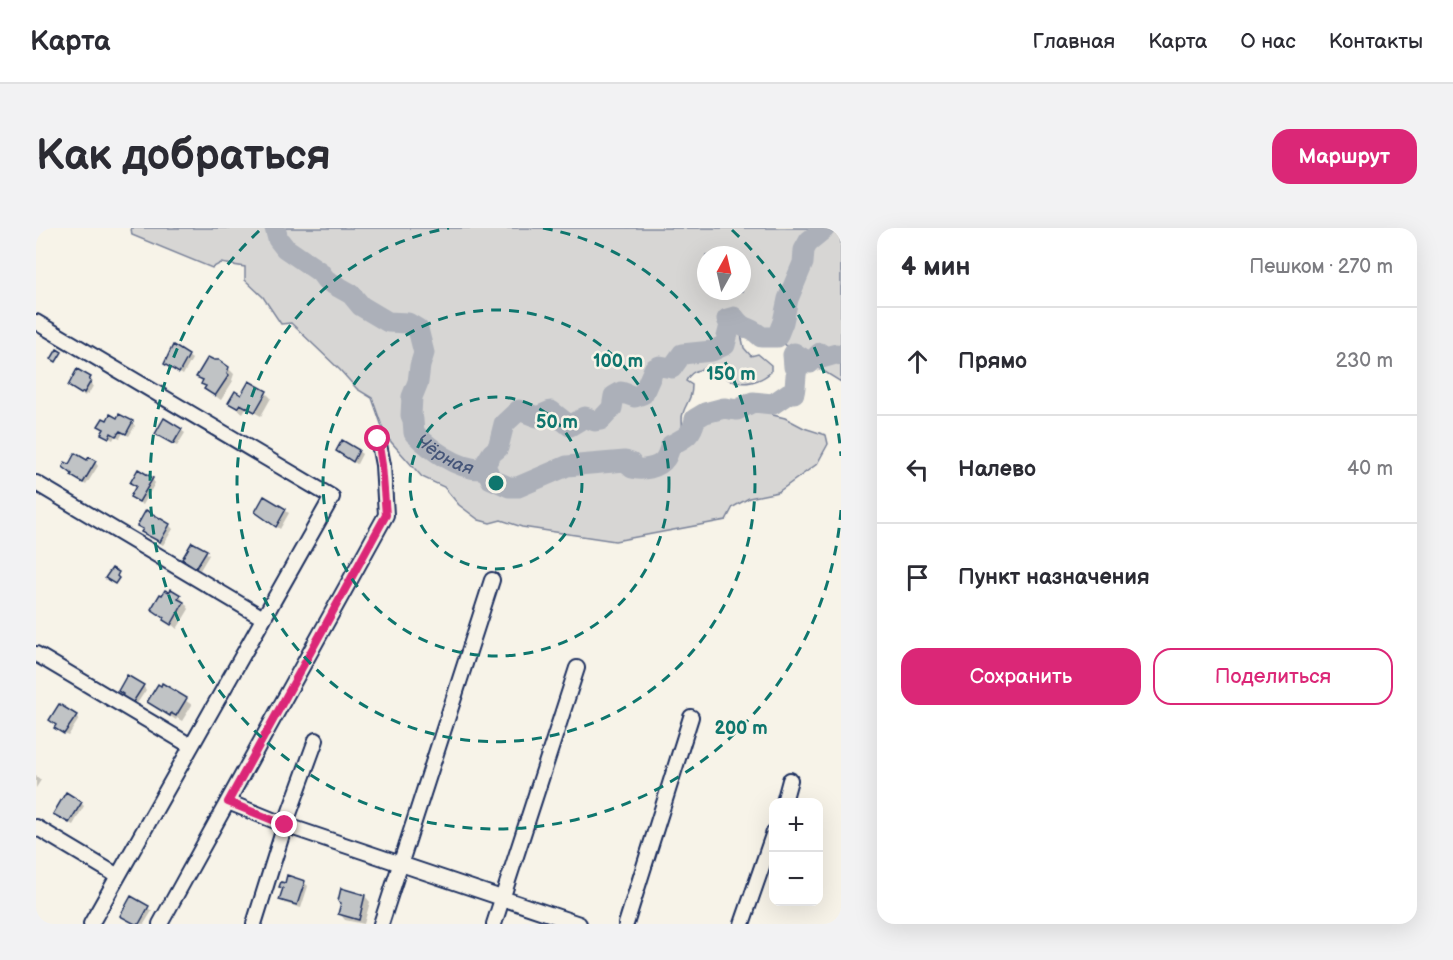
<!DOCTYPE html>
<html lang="ru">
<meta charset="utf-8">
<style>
:root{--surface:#fff;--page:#f2f2f3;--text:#2b2b33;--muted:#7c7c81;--line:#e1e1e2;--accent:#db2777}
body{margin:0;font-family:"Balsamiq Sans",sans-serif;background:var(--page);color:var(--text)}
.controls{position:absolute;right:18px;bottom:18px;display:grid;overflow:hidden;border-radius:12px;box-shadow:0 6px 24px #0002}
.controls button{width:54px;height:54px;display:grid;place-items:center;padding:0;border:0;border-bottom:2px solid var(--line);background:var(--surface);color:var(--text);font:30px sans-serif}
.compass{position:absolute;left:661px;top:18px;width:54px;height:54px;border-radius:50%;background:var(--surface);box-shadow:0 6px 24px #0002;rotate:8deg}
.stop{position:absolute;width:18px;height:18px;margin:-14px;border:4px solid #db2777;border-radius:50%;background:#fff}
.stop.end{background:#db2777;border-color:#fff;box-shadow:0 2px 6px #0008}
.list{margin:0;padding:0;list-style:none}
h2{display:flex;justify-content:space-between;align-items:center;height:78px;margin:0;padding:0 24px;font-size:26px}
h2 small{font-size:20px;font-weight:400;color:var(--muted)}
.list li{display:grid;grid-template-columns:39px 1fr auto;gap:18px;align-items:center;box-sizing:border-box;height:108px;padding:0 24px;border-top:2px solid var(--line)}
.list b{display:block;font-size:22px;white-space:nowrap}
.list em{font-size:20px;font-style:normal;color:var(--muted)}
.actions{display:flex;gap:12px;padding:18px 24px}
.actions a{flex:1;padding:14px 0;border:2px solid var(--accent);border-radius:18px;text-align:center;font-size:21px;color:var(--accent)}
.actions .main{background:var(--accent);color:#fff}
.icon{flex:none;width:33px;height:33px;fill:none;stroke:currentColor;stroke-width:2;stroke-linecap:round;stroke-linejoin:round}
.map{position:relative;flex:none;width:805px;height:696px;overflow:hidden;border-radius:18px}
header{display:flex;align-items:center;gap:36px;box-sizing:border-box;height:84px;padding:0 30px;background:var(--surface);border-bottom:2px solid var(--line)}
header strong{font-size:28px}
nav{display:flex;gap:33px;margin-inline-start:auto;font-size:21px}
.intro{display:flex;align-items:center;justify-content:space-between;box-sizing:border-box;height:144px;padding:0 36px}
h1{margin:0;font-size:42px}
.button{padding:15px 27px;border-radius:18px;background:var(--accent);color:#fff;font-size:21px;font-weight:700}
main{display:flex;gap:36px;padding:0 36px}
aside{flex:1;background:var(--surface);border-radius:18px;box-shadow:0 6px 24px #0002}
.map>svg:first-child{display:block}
.green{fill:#d7d6d4;stroke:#798299;stroke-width:1.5;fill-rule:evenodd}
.shadow{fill:#0003}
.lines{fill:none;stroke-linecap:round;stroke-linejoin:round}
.river{stroke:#acb0b9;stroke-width:21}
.building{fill:#c0c3c5;stroke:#1b2f5e;stroke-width:1.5}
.minor-casing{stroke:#1b2f5e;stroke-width:18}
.minor{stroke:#f7f3e8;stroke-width:14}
.route{stroke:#db2777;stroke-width:8}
.ring{fill:none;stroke:#0f766e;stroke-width:3;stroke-dasharray:10 8}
.labels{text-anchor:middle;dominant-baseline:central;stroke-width:5;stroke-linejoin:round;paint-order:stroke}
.water-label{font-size:18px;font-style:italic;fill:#465679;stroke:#f7f3e8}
.centre{fill:#0f766e;stroke:#f7f3e8;stroke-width:3}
.ring-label{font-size:18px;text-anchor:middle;font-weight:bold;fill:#0f766e;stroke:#f7f3e8;stroke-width:5;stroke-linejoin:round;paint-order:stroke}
</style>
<header>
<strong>Карта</strong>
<nav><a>Главная</a><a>Карта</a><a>О нас</a><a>Контакты</a></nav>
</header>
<div class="intro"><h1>Как добраться</h1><a class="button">Маршрут</a></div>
<main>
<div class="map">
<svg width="805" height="696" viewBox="0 0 805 696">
<rect width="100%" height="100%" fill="#f7f3e8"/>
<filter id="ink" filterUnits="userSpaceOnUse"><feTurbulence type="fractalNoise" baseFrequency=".0167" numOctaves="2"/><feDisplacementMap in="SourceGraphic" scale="12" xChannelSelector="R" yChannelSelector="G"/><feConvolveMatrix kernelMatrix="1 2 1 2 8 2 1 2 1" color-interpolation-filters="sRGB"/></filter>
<g filter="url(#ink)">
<path class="green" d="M95,0H805V154L758,125L741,109H725C715,98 707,103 698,89L692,91L694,97L705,106L708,120L715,128L722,126L735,137V144C724,154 708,158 694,152C690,150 687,145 683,143C671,138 655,141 650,153L656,157C656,171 651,173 647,185C645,190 647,195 646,200C645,207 637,209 635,216C649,211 657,207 659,191L669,185L688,180L701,182L717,174L722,173L737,187L749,190L768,200L790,207L792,216L781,236L742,264L713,270L697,279L690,292L579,313L486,299L465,292L454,295L443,292L423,277L408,259L386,249L349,207L336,170L321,161L304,142L255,95L245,96L227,69L209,52V39L185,35L176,40L96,7ZM670,27H706V63H670Z"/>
<path class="shadow" d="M152,128L156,131L147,147L130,136Z
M192,140L198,146L196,152L197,153L185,172L170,161L171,159L162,148Z
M54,150L57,153L55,156L57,158L52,167L50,166L49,168L37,161Z
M230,165L235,170L225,188L210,180L207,185L194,175L206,169Z
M96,194L99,198L93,208L87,205L84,210L79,208L77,212L67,206Z
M145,202L149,205L141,218L124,209Z
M322,223L326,226L321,236L309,229Z
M52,234H59L62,238L50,257L37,248L33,238Z
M116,251L119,255L107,277L95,269L101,259L96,254Z
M229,270L253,285L244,301L233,293Z
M133,297L137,301L127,317L110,307L103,298Z
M170,324L173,327L164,342L151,334Z
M144,368L153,381L141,401L117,381Z
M127,457L156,477L146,493L141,490L140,492L113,474Z
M107,458L110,462L100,477L105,482L87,469Z
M40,488L43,491L32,508L23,503L21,498L14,492Z
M0,548L5,552L0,560Z
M45,575L48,578L37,597L22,589Z
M268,654L272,658L265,680L248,675L245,671L248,662L245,659Z
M329,668L334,674L328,696L309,692L304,686Z
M96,670L116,683L108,696H99L89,691Z"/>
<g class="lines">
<g class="river">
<path id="s1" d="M239,0L242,11L249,20L284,44L290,52L315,66L325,78L352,94L372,95L382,101L388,125L384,138L382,154L376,169L375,187L377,192L378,205C394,221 422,242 446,241L456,225L462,220L468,196L483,182L501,189L515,183L534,198L549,189L559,193L565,192L576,180L578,168L585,164L599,169L607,166L618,141L624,138L636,140L646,126L676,123L689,117L694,97L691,91L698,89C707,103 715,98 725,109H741L747,94L752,71L767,35L768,22L773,13L789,0"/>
<path d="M446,241L452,244L455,251L473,259H482L531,238L589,233L595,235L596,240C606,243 623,240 629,231C632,227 633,221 635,217C649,210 656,207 659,191L669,185L688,180L701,182L717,174L737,176L753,165H758C760,157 759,150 761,141L758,139L757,127L758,125L774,135L784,125L786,130L800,126L805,127"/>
</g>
</g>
<path class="building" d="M137,117L153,127L143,145L128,136Z
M21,121L26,124L20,134L15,131Z
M172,129L178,132H183L193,139L191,145L193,147L179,168L168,161L170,158L165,156L167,152L160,149Z
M41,141L55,149L53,152L55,153L48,165L47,164L45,166L32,158Z
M213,153L231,163L219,184L204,176L201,180L192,175L199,163L205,167Z
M74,186L81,190L83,186L97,193L90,206L84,203L80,208L75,205L73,210L65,206L68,201L62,198L67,190L71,192Z
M128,190L146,201L137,216L119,206Z
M306,212L323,222L317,234L300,223Z
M39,225L51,232L53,229L60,233L47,255L35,248L36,246L27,239L29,234L33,236Z
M102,241L117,250L103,274L94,269L100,258L94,255Z
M228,268L250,281L240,299L219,284Z
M110,282L134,296L124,314L105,304L107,301L101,298Z
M156,314L171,322L160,340L146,331Z
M76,340L83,344L81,348L83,350L79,356L69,350Z
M135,361L145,367L142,371L148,374L135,397L127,392L128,390L115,381L124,366L126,367L129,362L133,364Z
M91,447L108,457L97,474L103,477L100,482L89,476L91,472L86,469L87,466L82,463Z
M126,455L151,470L140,488L135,485L134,488L111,474L122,456L125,458Z
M23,476L41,487L28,506L18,500L20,497L13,492Z
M30,564L46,574L33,595L17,586Z
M251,647L269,653L261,677L243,672L247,660L243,659L245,654L249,655Z
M305,660L329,667L323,692L302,686L305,675L302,673Z
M95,668L113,678L103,696H99L84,688Z"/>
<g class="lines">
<g class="minor-casing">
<path id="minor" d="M0,94L296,269L55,696
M0,255L227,390
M0,426L155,518
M192,574L249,597L543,696
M748,574L754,552
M0,599L82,648
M124,696L350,287L347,237L342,211
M218,696L249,597L280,512
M345,696L456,352
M458,696L541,440
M590,696L655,489
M706,696L738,604"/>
</g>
<use href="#minor" class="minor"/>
</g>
</g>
<g class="lines" filter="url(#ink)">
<path class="route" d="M249,597L192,574L350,287L346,237L342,211"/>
</g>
<g class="ring">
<circle cx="460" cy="255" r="86"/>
<circle cx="460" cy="255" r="173"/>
<path d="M507 0A259 259 0 1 1 413 0"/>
<path d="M805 282A346 346 0 1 1 224 2M696 2A346 346 0 0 1 805 228"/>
</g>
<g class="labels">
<g class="water-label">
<text stroke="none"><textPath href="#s1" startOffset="328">Чёрная</textPath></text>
</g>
</g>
<circle cx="460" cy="255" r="9" class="centre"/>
<g class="ring-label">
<text x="582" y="139">100 m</text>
<text x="695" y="152">150 m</text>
<text x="521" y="200">50 m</text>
<text x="705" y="506">200 m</text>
</g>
</svg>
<div class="controls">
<button>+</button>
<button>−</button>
</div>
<svg class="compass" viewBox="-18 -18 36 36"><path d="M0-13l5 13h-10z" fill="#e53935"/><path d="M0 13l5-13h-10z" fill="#7c7c81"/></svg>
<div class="stop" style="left:342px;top:211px"></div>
<div class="stop end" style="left:249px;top:597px"></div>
</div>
<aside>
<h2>4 мин<small>Пешком · 270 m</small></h2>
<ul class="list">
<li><svg class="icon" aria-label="ahead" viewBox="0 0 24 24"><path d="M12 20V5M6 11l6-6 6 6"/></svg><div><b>Прямо</b></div><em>230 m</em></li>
<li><svg class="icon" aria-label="left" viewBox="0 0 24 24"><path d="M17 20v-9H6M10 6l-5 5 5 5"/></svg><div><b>Налево</b></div><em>40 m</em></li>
<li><svg class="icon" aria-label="arrive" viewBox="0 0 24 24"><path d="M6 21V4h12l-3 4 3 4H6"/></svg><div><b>Пункт назначения</b></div></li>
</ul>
<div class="actions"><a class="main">Сохранить</a><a>Поделиться</a></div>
</aside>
</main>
